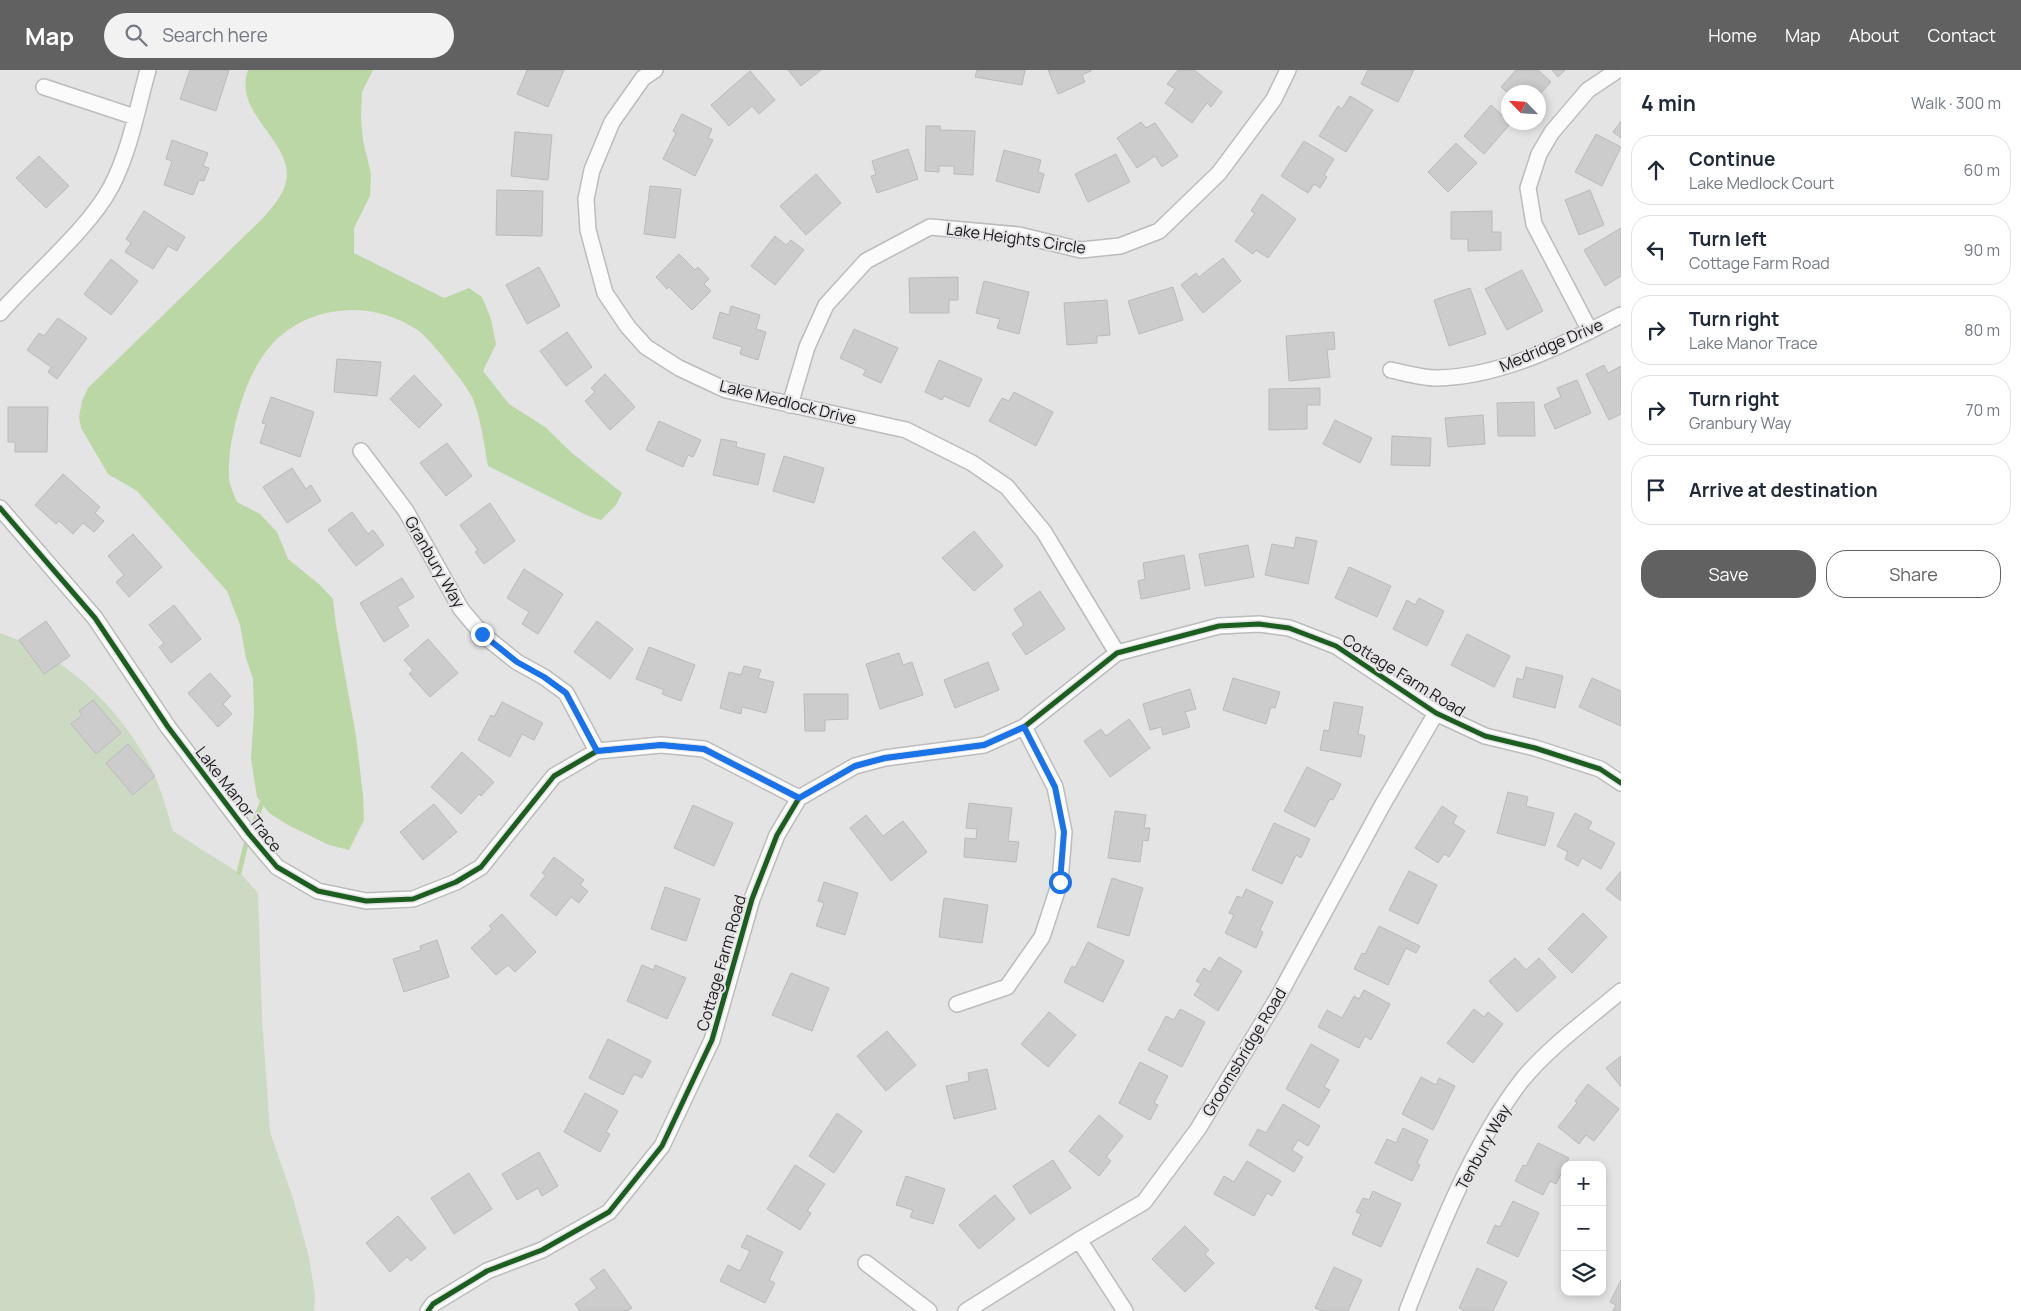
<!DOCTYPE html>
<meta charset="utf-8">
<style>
:root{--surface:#fff;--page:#f2f2f3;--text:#1f2937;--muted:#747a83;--line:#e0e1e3;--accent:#626162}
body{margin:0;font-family:Manrope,sans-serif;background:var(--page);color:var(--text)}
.controls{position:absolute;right:15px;bottom:15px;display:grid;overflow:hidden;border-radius:10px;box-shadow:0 2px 8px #0003}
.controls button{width:45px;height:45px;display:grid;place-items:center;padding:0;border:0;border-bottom:1px solid var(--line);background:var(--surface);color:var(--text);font:25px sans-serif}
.compass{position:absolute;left:1501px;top:15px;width:45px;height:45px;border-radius:50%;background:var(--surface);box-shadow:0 2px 8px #0003;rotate:295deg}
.stop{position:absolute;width:15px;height:15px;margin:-11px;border:4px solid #1a73e8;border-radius:50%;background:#fff}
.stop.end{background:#1a73e8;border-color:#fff;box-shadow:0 1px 5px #0008}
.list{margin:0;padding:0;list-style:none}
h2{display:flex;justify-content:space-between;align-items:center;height:65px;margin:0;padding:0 20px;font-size:21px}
h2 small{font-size:16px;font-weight:400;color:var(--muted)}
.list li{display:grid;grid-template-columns:32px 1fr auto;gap:15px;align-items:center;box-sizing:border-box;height:70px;margin:0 10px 10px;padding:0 10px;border:1px solid var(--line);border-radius:20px}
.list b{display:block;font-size:19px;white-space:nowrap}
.list p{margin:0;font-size:16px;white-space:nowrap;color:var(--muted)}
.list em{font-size:16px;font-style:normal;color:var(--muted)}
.actions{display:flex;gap:10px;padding:15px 20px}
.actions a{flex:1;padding:11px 0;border:1px solid var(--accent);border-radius:20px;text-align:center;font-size:18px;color:var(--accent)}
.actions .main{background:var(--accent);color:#fff}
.icon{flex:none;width:28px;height:28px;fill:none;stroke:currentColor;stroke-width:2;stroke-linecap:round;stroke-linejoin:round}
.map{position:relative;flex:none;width:1621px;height:1241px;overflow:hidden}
header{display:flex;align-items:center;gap:30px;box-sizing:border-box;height:70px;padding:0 25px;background:var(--accent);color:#fff}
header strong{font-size:24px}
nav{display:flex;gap:28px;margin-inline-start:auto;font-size:18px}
.search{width:350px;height:45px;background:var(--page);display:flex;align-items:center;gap:12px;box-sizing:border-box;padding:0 18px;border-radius:28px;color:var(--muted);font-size:19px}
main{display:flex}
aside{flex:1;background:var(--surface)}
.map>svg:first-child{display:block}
.green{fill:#cddac3}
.water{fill:#bad7a5}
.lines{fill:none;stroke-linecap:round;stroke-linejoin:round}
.stream{stroke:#bad7a5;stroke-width:5}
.building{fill:#cdcccd;stroke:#bbbabb}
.street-casing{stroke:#bcbcbd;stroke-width:18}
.street{stroke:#fbfbfb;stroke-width:15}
.cycleway-casing{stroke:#e5e3e6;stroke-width:8}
.cycleway{stroke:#1b5e20;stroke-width:5}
.route{stroke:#1a73e8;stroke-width:6}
.labels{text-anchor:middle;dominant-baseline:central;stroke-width:4;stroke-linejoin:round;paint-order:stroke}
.street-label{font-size:16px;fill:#1c1b1c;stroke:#e5e3e6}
</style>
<header>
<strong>Map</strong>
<div class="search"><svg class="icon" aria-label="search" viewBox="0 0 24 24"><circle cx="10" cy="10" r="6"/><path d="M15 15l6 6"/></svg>Search here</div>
<nav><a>Home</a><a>Map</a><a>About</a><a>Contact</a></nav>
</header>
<main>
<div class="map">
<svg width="1621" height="1241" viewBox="0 0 1621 1241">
<rect width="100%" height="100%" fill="#e5e4e5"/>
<path class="green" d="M0,563C65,585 121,638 152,700C161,719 167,740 173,761L242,805L258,823L262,946L270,1062L293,1128L309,1187L315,1225L314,1241H0Z"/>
<path class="water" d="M248,0H373L362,22L361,49L363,70L371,104L370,126L354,158V183L444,228L469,218L482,227L491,249L496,274L483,301L509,334L545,357L572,383L622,423L616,435L601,450L586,445L488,396C484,373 481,350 473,329C468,317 430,269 419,261C376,231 318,233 279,267C257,287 244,319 237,347C232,365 228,388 229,407C229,415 234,424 237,432L260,444L277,462L288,489L320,515L333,529L336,555L356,666L363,725L364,750L349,780L329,775L288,755L269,743L257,727L251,689L254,642L253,609L246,588L240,555L227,521L137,421L108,404L81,358L79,347L82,331L88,318L263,148C272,138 283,125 286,112C295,72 232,44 248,0Z"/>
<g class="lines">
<path class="stream" d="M239,803L247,770L262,733"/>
</g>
<path class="building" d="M190,0H229L216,41L180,29Z
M527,0H564L548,37L517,24Z
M788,0H821L801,16Z
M977,0H1025L1022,15L975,7Z
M1048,0H1091V1L1082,5L1085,12L1058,24Z
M1178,0H1194L1222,22L1211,37L1207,33L1192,53L1165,33L1175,19L1167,14Z
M1368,0H1414L1398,32L1361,14Z
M1516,0H1538L1551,12L1538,26V22L1508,23L1501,17Z
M1552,0H1565L1558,7Z
M750,1L775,30L759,44L752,36L729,56L711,35Z
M1350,26L1373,40L1346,82L1319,66L1338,36L1342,39Z
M1491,35L1511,53L1484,84L1464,66Z
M682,44L712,59L708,68L713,70L695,106L663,89L676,63L673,61Z
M1621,51V68L1613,62Z
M1141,52L1146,58L1155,53L1178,86L1162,97L1155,86L1137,98L1117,68Z
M926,56H940V60L975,61L973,105L954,104V96H939V102L925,101Z
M515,62L552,65L548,110L511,106Z
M1596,64L1621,77L1602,116L1575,102Z
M172,70L208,83L203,96L209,98L204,111L199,110L193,125L164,115L172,91L166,89Z
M1304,71L1334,89L1324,105L1327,107L1320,118L1314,114L1308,123L1281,106Z
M1456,73L1477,93L1448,122L1428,102Z
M908,79L918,109L877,123L871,106L876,105L872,91Z
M1004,80L1041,90L1038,102L1044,104L1039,123L996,111Z
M1116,84L1130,112L1088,132L1075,104Z
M39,86L69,116L46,138L16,108Z
M816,104L841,133L806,165L780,136Z
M650,116L681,119L675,168L644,164Z
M497,120L543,121L542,166L496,165Z
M1590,120L1604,155L1579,165L1565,130Z
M1262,124L1296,149L1268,188L1256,180L1253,184L1235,171L1255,143L1251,141Z
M144,141L185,167L177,181L168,176L153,199L125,182L131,173L126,169Z
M1492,141V162H1501V180L1468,181V169H1451V142Z
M1621,158V206L1605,216L1584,180Z
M775,166L786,175L791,170L804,180L775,215L751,196Z
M679,184L695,200L698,197L709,209L704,214L711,221L692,240L669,217L667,219L656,207Z
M1223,188L1241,211L1203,243L1181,215L1196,203L1199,207Z
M111,189L138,211L111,245L84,224Z
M539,197L560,236L527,254L506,215Z
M1522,200L1543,241L1507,260L1485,219Z
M958,207V230H949V243H910L909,208Z
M984,211L1029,222L1019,264L997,258L1000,249L976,243Z
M1173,217L1183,250L1139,264L1128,231Z
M1470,218L1486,264L1449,276L1434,230Z
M1107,230L1110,265L1097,266V273L1067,275L1064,233Z
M731,236L760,245L756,259L766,262L758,290L740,284L742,277L713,268L720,242L729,245Z
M58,248L87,268L57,309L48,302L51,297L27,280L39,263L44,266Z
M854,259L898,278L881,313L863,305L866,300L840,288Z
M567,262L592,297L566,316L540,281Z
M1334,262L1335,279L1327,280L1330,307L1289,311L1286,266Z
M337,289L381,292L377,326L334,322Z
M939,290L982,309L969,337L944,326L942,330L925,322Z
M1604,295L1608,303L1621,296V344L1609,350L1586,304Z
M605,304L635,337L610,360L585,331L595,322L591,318Z
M414,305L442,335L419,358L390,329Z
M1577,310L1591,343L1555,359L1544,335L1561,327L1557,318Z
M1320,318V335H1307V359L1269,360V319Z
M1014,322L1053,342L1036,376L989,351L1002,328L1009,331Z
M271,327L314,342L300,387L260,373L266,354L262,353Z
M1534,332L1535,366H1498L1497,333Z
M8,337H48L47,382H15V372H8Z
M1483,345L1485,374L1448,377L1445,348Z
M1335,350L1372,368L1360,393L1323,374Z
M659,351L701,370L693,387L688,385L683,397L646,380Z
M1392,366L1431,368L1430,396L1391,395Z
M721,369L737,372L736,377L765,384L758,415L713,405Z
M447,373L472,406L446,426L420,393Z
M784,386L824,398L814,433L773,421Z
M292,398L306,419L311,415L321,431L287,453L263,417Z
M63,404L100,437L95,443L104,451L94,462L83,453L73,464L59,451L56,454L35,435Z
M490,433L515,471L484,494L475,482L478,480L460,455Z
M352,442L368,464L373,460L384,475L356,496L328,460Z
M974,461L1003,496L974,521L942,488Z
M133,464L162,497L129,527L116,512L124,505L108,486Z
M1296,467L1317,471L1308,514L1265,505L1272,474L1294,478Z
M1248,475L1254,507L1205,516L1199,484Z
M1184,485L1190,519L1141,529L1138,511L1145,509L1143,493Z
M1349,497L1391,516L1377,547L1335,528Z
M524,499L563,524L538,564L522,554L529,542L507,528Z
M402,508L414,527L397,537L409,556L384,572L360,533Z
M1040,521L1065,559L1026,585L1012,564L1024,555L1014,539Z
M1419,528L1444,541L1427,576L1393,559L1407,530L1415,535Z
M174,535L201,569L171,593L159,577L164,573L149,555Z
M46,551L70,586L44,604L19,570Z
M597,551L633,579L610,609L574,582Z
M1467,564L1510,586L1494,617L1451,595Z
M428,569L458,603L430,627L409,604L413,600L404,590Z
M649,577L695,595L681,631L662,624L664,620L636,609Z
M899,583L903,595L912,592L923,625L880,639L866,594Z
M988,592L999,620L955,638L944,610Z
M744,596L761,600L758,608L774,612L766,643L742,637L741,644L720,638L729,602L741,605Z
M1526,597L1563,606L1555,638L1513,627L1517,608L1523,610Z
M210,603L231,626L223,634L232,644L218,657L188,623Z
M1233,608L1280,622L1275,638L1271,637L1266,654L1223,640Z
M1592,608L1621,621V656L1579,637Z
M1190,619L1196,639L1185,642L1190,657L1163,665L1161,657L1150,660L1143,634Z
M804,624H848V649L825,650V661H805Z
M93,630L121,663L96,684L71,654L82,645L79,641Z
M502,632L543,653L534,670L522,664L510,687L478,670L491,645L494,647Z
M1334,632L1363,637L1358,664L1365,666L1361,687L1320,680L1324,660L1329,661Z
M1129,649L1150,678L1110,707L1084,671L1101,659L1106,666Z
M128,674L155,706L133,725L106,693Z
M462,682L494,712L481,726L479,724L461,744L431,717Z
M1307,697L1341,714L1333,730L1330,729L1315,757L1284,741Z
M1508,722L1528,727L1526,736L1554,743L1545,776L1497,763Z
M969,733L1012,738L1008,771L1019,772L1016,792L964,787L965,768L976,769L977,759L966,758Z
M434,734L457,762L423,790L400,762Z
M693,735L733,753L714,796L674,778Z
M1442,736L1457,746L1453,753L1465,761L1449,787L1444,784L1438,793L1415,778Z
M1115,741L1146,745L1144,758H1150L1148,771L1143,770L1140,792L1108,788Z
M1575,743L1592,752L1588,759L1615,773L1601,799L1582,788L1578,796L1565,789L1568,782L1557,776Z
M866,745L883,766L903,751L927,782L891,811L850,758Z
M1274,753L1310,769L1301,788L1296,785L1282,814L1252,800Z
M554,787L584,810L580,815L588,821L579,833L571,827L556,846L530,825L546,805L542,803Z
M1409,801L1437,815L1418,854L1389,840Z
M1621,801V831L1606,819Z
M1112,808L1143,818L1129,866L1097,857Z
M824,812L858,823L845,865L816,856L824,833L818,831Z
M665,817L700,829L686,871L651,859Z
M1246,819L1273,832L1260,860L1263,862L1256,878L1225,863L1234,845L1229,843L1237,826L1242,828Z
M944,828L988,835L982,873L939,867Z
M1583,843L1607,867L1572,903L1548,879Z
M502,844L536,882L515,902L508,895L496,905L471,878L492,859L489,856Z
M1379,856L1420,876L1416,883L1406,878L1388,915L1354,899L1362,883L1365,884Z
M437,870L449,907L404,922L393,889L421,880L420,876Z
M1088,872L1124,891L1103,932L1064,912L1072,896L1075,898Z
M1219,887L1242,901L1218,941L1194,925L1201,914L1196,911L1204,898L1210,902Z
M1515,888L1526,900L1539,888L1556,907L1517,942L1489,911Z
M642,895L654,900L655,895L686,908L667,949L627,931Z
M791,903L829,918L812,961L772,945Z
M1364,920L1390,934L1371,970L1365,966L1359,978L1318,957L1327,940L1342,948L1354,926L1359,929Z
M1180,939L1205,952L1182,997L1148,980L1166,946L1174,950Z
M1474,939L1484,947L1488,942L1503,954L1473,993L1447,973Z
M1049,942L1076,965L1048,997L1021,974Z
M887,961L916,995L886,1021L857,986Z
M608,969L651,991L642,1008L634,1004L623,1025L589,1008Z
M1311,974L1339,990L1324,1017L1330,1020L1319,1038L1286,1019Z
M1621,986V1017L1606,998Z
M1140,992L1168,1006L1154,1033L1158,1035L1150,1050L1119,1033Z
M987,999L996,1039L954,1049L946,1016L969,1011L968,1003Z
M1421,1007L1436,1015L1439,1008L1455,1016L1433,1060L1402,1044Z
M1588,1014L1619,1039L1594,1071L1586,1065L1579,1074L1558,1057L1577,1033L1575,1031Z
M585,1023L618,1041L606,1062L610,1064L600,1082L564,1062Z
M1283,1034L1320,1056L1308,1076L1298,1070L1292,1080L1303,1087L1294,1102L1249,1075L1258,1059L1266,1063Z
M837,1043L862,1061L834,1103L809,1086Z
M1099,1045L1123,1066L1106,1087L1111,1091L1099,1106L1069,1081Z
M1403,1058L1428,1070L1417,1093L1420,1095L1412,1111L1375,1093L1387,1069L1396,1073Z
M1538,1073L1569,1088L1556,1114L1550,1111L1543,1125L1515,1111L1523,1095L1526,1096Z
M539,1082L558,1116L542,1126L538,1118L517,1130L502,1104Z
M1053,1090L1071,1118L1030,1144L1013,1116Z
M1247,1091L1281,1111L1272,1126L1267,1123L1254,1146L1214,1124L1224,1106L1234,1112Z
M795,1095L825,1114L807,1141L811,1143L800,1160L767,1139Z
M469,1103L492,1139L454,1164L431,1128Z
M906,1106L945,1119L933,1154L910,1147L913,1140L896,1135Z
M1373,1121L1401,1134L1381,1177L1352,1164L1361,1144L1356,1142L1363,1128L1369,1130Z
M995,1125L1015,1149L979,1179L959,1155Z
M1513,1131L1539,1143L1518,1187L1487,1173L1495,1155L1500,1157Z
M398,1146L426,1178L411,1191L407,1187L390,1202L366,1173Z
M1185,1156L1209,1180L1205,1184L1214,1193L1185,1222L1152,1189Z
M747,1165L783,1182L769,1210L775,1213L765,1233L720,1211L728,1195L740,1201L750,1181L741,1177Z
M1334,1197L1362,1210L1348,1241H1322L1315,1238Z
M1477,1198L1507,1212L1493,1241H1465L1459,1238Z
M604,1199L632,1238L627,1241H580L575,1234L597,1218L590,1209Z
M1621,1210V1241H1613L1616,1235L1610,1232Z"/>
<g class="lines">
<g class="street-casing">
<path id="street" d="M655,0L643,8L612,52L592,100L586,129L588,160L605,223L628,257L646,277L679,298L726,320L906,360L972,393L1007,417L1044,462L1117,583
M44,17L135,47
M0,243C33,205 88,160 111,117C130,81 137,39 148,0
M1590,261L1534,154L1528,118L1539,84L1552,62L1588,20L1618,0
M1391,300C1405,303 1422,308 1437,308C1501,307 1565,274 1621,245
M790,335L807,277L826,235L866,191L930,157L1019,165L1081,180L1120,176L1159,161L1219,103L1274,29L1288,0
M361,381L406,441L461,539L482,564L517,592L544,607L566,623L597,681
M0,438L95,548L168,657L249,764L277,797L318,821L366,831L413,829L456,812L481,797L554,706L597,681L661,675L704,679L799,728
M957,934L1007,917L1042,867L1060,812L1064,762L1055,717L1024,657
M1079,1170L1125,1241
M866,1193L929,1241
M428,1241L433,1234L487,1201L542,1180L609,1142L662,1076L712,970L752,829L777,765L799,728L855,696L885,688L984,675L1024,657L1117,583L1219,556L1259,554L1289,558L1336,576L1436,643L1485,666L1535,678L1600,699L1621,713
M966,1241L1079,1170L1144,1132L1198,1059L1277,929L1383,734L1436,643
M1407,1241C1436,1167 1473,1073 1522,1010C1550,976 1587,950 1621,921"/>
</g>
<use href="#street" class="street"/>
<g class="cycleway-casing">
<path id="cycleway" d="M0,438L95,548L168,657L249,764L277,797L318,821L366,831L413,829L456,812L481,797L554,706L597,681L661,675L704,679L799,728
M428,1241L433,1234L487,1201L542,1180L609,1142L662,1076L712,970L752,829L777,765L799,728L855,696L885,688L984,675L1024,657L1117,583L1219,556L1259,554L1289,558L1336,576L1436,643L1485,666L1535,678L1600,699L1621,713"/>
</g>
<use href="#cycleway" class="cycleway"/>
</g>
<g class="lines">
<path class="route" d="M482,564L517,592L544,607L566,623L597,681L661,675L704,679L799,728L855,696L885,688L984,675L1024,657L1055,717L1064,762L1060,812"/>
</g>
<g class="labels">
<g class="street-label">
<text transform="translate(1016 168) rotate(8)">Lake Heights Circle</text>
<text transform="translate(1551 275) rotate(-23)">Medridge Drive</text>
<text transform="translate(788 332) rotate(14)">Lake Medlock Drive</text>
<text transform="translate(435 492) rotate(60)">Granbury Way</text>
<text transform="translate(1404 605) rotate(32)">Cottage Farm Road</text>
<text transform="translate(239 729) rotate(52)">Lake Manor Trace</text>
<text transform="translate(721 893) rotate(-74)">Cottage Farm Road</text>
<text transform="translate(1244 982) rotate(-59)">Groomsbridge Road</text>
<text transform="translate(1483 1077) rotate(-61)">Tenbury Way</text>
</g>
</g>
</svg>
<div class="controls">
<button>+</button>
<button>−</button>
<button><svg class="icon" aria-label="layers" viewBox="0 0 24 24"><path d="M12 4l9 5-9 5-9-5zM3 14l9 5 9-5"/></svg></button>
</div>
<svg class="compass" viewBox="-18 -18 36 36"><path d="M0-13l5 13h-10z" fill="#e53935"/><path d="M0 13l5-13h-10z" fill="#747a83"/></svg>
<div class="stop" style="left:1060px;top:812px"></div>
<div class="stop end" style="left:482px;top:564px"></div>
</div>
<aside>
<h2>4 min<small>Walk · 300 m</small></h2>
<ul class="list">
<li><svg class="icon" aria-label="ahead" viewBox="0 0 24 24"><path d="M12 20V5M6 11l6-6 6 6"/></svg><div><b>Continue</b><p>Lake Medlock Court</p></div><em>60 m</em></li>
<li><svg class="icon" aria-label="left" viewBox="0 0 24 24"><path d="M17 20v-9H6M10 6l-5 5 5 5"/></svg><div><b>Turn left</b><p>Cottage Farm Road</p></div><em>90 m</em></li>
<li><svg class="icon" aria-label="right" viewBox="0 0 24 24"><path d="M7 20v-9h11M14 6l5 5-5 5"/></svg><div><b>Turn right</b><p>Lake Manor Trace</p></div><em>80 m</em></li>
<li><svg class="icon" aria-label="right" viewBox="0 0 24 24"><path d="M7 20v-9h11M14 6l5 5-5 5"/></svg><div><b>Turn right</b><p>Granbury Way</p></div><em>70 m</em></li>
<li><svg class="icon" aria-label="arrive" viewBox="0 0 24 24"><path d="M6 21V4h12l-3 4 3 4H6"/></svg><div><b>Arrive at destination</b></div></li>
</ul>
<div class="actions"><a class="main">Save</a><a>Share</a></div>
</aside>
</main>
